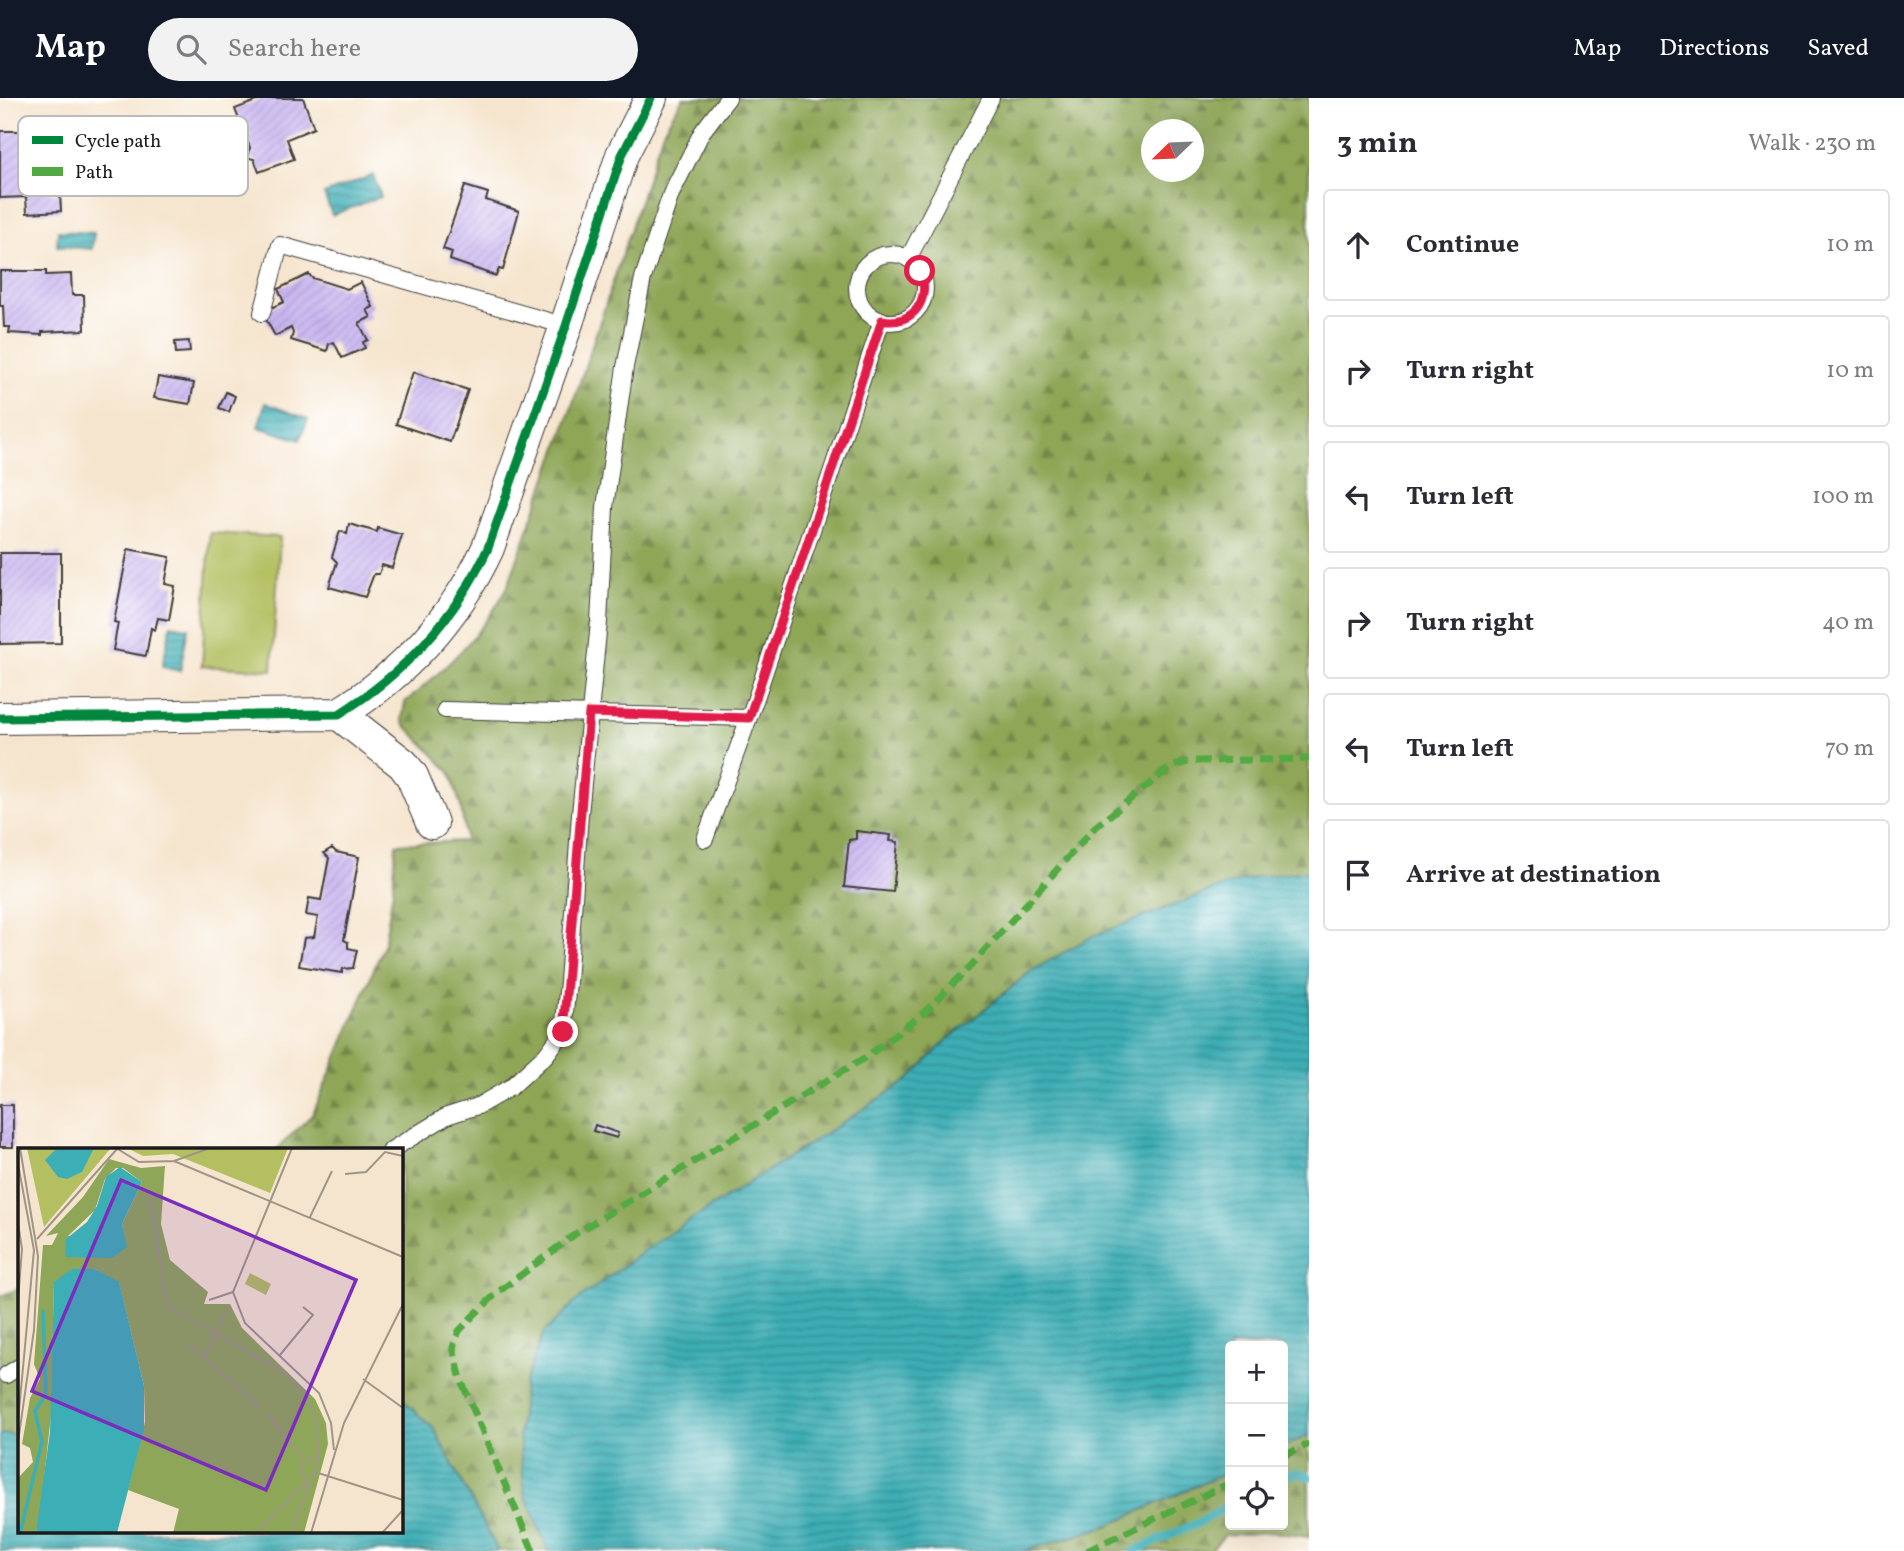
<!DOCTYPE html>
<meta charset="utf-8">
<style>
:root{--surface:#fff;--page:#f2f2f3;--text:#2b2b33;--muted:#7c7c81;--line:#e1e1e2;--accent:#111827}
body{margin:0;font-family:Vollkorn,serif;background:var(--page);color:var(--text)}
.controls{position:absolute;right:21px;bottom:21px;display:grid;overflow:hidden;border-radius:7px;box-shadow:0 7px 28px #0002}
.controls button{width:63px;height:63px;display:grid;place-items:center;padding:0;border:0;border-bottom:2px solid var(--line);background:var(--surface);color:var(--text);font:35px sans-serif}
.compass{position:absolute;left:1141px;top:21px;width:63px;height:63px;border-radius:50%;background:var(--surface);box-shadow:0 7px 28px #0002;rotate:247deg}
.stop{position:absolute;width:21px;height:21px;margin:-16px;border:5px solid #e11d48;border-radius:50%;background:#fff}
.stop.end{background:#e11d48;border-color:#fff;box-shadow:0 2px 7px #0008}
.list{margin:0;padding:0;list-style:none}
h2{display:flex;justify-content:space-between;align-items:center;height:91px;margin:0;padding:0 28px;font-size:30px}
h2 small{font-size:23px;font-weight:400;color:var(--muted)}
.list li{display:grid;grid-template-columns:46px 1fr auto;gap:21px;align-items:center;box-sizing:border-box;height:112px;margin:0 14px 14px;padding:0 14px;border:2px solid var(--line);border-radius:7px}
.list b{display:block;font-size:26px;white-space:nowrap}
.list em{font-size:23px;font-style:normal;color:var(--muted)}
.icon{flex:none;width:38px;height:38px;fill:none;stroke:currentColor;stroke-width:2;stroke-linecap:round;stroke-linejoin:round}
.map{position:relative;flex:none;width:1309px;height:1453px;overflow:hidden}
header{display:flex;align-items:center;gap:42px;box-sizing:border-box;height:98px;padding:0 35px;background:var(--accent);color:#fff}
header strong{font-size:33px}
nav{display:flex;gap:38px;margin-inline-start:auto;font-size:24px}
.search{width:490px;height:63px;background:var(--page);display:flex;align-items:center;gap:18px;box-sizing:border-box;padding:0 24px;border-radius:38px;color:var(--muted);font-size:26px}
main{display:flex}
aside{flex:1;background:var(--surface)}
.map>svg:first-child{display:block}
.forest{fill:url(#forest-firs);stroke:#55613a;stroke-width:2;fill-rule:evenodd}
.pitch{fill:#b3bf61;stroke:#686e3e;stroke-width:2}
.water{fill:url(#water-rules);stroke:#2c6568;stroke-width:2}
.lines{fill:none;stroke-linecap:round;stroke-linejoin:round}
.stream{stroke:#3caeb5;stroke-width:9}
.building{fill:url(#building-hatch)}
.lane-casing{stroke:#3d3a37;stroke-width:18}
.street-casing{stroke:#3d3a37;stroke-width:34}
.lane{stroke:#fff;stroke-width:16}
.street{stroke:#fff;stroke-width:32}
.quiet{stroke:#52a943;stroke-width:7;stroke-dasharray:14 7;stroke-linecap:butt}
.cycleway-casing{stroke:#fff;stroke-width:13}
.cycleway{stroke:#00873e;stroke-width:9}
.route{stroke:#e11d48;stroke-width:9}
.inset-river{fill:none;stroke:#3caeb5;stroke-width:3.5}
.inset-road{fill:none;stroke:#9f9587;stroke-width:2}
.view{fill:#7b2cbf;fill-opacity:0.15;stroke:#7b2cbf;stroke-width:3.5}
.inset-edge{fill:none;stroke:#1c1c1c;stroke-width:3.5}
.key{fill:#fff;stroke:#bbb;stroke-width:2}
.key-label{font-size:19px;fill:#1c1c1c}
</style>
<header>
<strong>Map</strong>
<div class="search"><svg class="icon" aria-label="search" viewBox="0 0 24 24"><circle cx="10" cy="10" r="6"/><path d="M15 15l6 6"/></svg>Search here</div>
<nav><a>Map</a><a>Directions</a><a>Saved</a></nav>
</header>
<main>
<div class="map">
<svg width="1309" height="1453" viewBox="0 0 1309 1453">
<defs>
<pattern id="forest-firs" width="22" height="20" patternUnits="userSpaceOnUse" patternTransform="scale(1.75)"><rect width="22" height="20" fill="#8ea657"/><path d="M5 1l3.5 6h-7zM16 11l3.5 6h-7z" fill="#738647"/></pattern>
<pattern id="water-rules" width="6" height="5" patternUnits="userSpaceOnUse" patternTransform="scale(1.75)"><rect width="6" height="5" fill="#3caeb5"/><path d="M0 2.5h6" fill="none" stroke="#328d92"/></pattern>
<pattern id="building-hatch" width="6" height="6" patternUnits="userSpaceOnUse" patternTransform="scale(1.75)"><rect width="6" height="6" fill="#c8b4f0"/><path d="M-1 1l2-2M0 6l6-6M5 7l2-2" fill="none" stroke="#ab9acd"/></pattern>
</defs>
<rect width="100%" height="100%" fill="#fff"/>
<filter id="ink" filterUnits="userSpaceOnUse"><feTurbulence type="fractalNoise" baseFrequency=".0143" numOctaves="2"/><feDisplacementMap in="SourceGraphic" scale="14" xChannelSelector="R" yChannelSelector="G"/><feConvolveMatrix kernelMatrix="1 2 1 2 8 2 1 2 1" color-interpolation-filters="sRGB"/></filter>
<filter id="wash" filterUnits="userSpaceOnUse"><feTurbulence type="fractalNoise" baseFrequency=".00686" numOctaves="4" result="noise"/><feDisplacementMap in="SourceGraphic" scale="28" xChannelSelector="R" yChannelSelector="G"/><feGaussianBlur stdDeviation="1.57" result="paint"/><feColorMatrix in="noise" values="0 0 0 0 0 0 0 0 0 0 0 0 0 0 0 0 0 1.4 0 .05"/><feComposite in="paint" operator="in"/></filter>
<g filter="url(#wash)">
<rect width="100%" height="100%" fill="#f6e5ce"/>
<path class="forest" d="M683,0H1309V773L1256,779L1091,839L1030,874L947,942L907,983L649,1149L574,1205L560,1219L549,1453H498L434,1331L401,1300V1052H276L313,1016L384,847L393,792L396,746L466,743L461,709L450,674L404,626L402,622L405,604C446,571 482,536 507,490L564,332L663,33ZM1152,32H1194V74H1152Z
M19,1191V1337L0,1336V1198Z
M1309,1337V1439L1274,1434L1225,1437L1210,1453H1024L1104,1429L1230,1373V1427H1283V1349Z"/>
<path class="pitch" d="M210,435L280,439L272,572L202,568Z"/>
<path class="water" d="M373,77L381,99L332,117L324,96Z
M58,133L94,135L92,151L57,148Z
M265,305L308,321L300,342L258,329Z
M171,527L188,530L180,573L162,569Z
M1309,773V1337L1283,1349V1248H1230V1373L1104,1429L1024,1453H548L525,1397L519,1337L524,1287L543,1236L574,1205L649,1149L907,983L947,942L1030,874L1091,839L1218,790L1256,779Z
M401,1300L434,1331L498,1453H0V1336L19,1337V1434H401Z"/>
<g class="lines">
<path class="stream" d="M1283,1379C1293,1375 1299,1373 1309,1379
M1134,1453L1198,1425L1230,1407"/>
</g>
<g id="blocks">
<path class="building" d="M264,0H303L314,30L287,41L294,61L259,74L254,61L249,60L248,54L250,50L235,11Z
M47,22V32H50V95H60L61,113L27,115L26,99L0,100V33H27V23Z
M465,88L488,95L486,102L519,113L503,172L499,171L496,178L450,162L452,154L443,151Z
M0,173H46V177L71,176L72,197H84L85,232L42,234V237L9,235L10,229H4L3,208H0Z
M309,176L312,180L347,191L361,184L373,209L367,212L371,219L359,225L368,242L363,244L365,250L342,260L334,244L329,246L327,253L291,242L293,235L291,230L275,238L262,214L284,204L278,191Z
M189,243L190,254L176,255L175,244Z
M413,274L468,292L450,344L396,326Z
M158,279L194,285L190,306L154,300Z
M226,294L235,298L229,314L219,310Z
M349,426L377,434L378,430L402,437L392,470L382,467L379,476H374L365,499L329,489L337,464L332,459L340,433L347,436Z
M128,451L170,459L165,486L175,488L169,522L158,520L155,532L151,530L146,558L113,552L118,525L114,524Z
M0,455H61V545L0,546Z
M856,733L891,737L890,743L898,744L893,794L844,789L849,742L856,741Z
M332,750L336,754L359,759L344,842L348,844V850L357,852L353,870L343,871L342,875L299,868L304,840L314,839L318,819L306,817L309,800L321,802L329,760L324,755Z
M0,1007H13V1049H0Z
M595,1027L618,1035L617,1040L593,1033Z"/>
</g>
</g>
<g filter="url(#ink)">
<use href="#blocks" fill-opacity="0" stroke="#3d3a37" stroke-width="2"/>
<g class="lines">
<g class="lane-casing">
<path id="lane" d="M857 190a34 34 0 1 1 68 0a34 34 0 1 1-68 0Z
M908,161L991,0
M262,215L280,147L566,228
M445,612L749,620
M705,741L756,600L882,222
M391,1052L447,1018L478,1008L511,989L546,957L563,934L568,884L580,716L599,524L605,409L625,269L643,180L671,96L702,34L728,0
M6,1277L19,1269"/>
</g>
<g class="street-casing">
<path id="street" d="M339,616L403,666L412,678L432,725
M0,620L339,616C404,576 456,519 488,450L566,228L622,57L651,0"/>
</g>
<use href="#lane" class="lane"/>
<use href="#street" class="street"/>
<path class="quiet" d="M1283,1358L1309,1346
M533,1453L461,1282L453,1249L459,1233L473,1218L497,1195L578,1134L869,957L926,913L969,870L1095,729L1171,669L1191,663L1309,661
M1087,1453L1230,1385"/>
<g class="cycleway-casing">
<path id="cycleway" d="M0,620L339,616C404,576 456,519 488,450L566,228L622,57L651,0"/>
</g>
<use href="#cycleway" class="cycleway"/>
</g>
</g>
<g class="lines" filter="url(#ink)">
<path class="route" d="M563,934L589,615L749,620L882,222C913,229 932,200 920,173"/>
</g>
<g transform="translate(18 1050)">
<rect width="385" height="385" fill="#f6e5ce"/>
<path d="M91,11L123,20L147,18L143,76L152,112L190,144L186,156H212L224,180L297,251L308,275L310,296L286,385H155L161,361L110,342L127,274L126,238L101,135L77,121L36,134L33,267L22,367L18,385H0V330L15,314L12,300L4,296L12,250L22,231L16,216L25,97H34L40,85L28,88L65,49ZM98,20H105L124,34L104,76L106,88H50L77,62L87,31Z" fill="#8ea657" fill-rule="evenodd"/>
<path d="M9,0H93L26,79ZM109,0H270L252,45L155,6L125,8Z" fill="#b3bf61"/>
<path d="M232,125L253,136L248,147L227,136Z" fill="#b3bf61"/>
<path d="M39,0H76L64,24L49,31L40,29L27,12ZM102,19L124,34L104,76L109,99L94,110L47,109L48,91L69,74L79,58L88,29ZM54,121H77L101,134L126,238V281L99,385H18L32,284L36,134Z" fill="#3caeb5"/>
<path class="inset-river" d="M2,385L24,294L17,263L28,246L25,162"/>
<path class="inset-road" d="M98,0L121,14L156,13L385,109M274,0L215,144L227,175L301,245L313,275L316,302M156,13L192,0M0,16L16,102L0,273M327,26L348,24L367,4L385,8M131,45L149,158L264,223L284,242L297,267L301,310L273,385M292,69L314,23M0,75L4,101L0,153M19,91L99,1M191,152L215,144M170,195L241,259M262,207L295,167L285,159M187,210L208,161M345,231L385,260M250,267L286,311M0,294L16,182L20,108L2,0M297,324L385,352M289,340L283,317L301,307M238,385L286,337M293,385L326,275L385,156M364,385L385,362"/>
<path class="view" d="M103,32L338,132L248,342L14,243Z"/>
<rect width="385" height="385" class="inset-edge"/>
</g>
<rect x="18" y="18" width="230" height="80" rx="10" class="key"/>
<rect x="32" y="38" width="31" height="8" fill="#00873e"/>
<rect x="32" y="69" width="31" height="9" fill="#52a943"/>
<g class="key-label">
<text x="75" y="49">Cycle path</text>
<text x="75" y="80">Path</text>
</g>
</svg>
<div class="controls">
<button>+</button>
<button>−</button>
<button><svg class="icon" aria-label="locate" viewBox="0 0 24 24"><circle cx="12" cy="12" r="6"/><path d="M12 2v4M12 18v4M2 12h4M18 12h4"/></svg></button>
</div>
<svg class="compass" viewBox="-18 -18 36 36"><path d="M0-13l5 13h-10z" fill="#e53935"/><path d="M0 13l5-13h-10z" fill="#7c7c81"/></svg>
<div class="stop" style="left:920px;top:173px"></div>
<div class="stop end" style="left:563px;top:934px"></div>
</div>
<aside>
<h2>3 min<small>Walk · 230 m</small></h2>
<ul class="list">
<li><svg class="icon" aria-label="ahead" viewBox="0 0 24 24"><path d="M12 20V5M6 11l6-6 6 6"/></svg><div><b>Continue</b></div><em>10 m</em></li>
<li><svg class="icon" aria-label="right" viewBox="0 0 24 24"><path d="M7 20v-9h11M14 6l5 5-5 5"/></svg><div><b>Turn right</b></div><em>10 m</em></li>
<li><svg class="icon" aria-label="left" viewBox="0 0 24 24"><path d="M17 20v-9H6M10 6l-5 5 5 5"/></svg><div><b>Turn left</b></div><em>100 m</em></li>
<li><svg class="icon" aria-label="right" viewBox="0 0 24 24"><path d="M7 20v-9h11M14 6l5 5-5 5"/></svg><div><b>Turn right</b></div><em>40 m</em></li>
<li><svg class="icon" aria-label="left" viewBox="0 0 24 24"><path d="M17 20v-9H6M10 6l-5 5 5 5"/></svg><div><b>Turn left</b></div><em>70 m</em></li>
<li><svg class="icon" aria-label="arrive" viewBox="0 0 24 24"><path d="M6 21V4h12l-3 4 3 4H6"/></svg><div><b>Arrive at destination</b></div></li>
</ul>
</aside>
</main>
